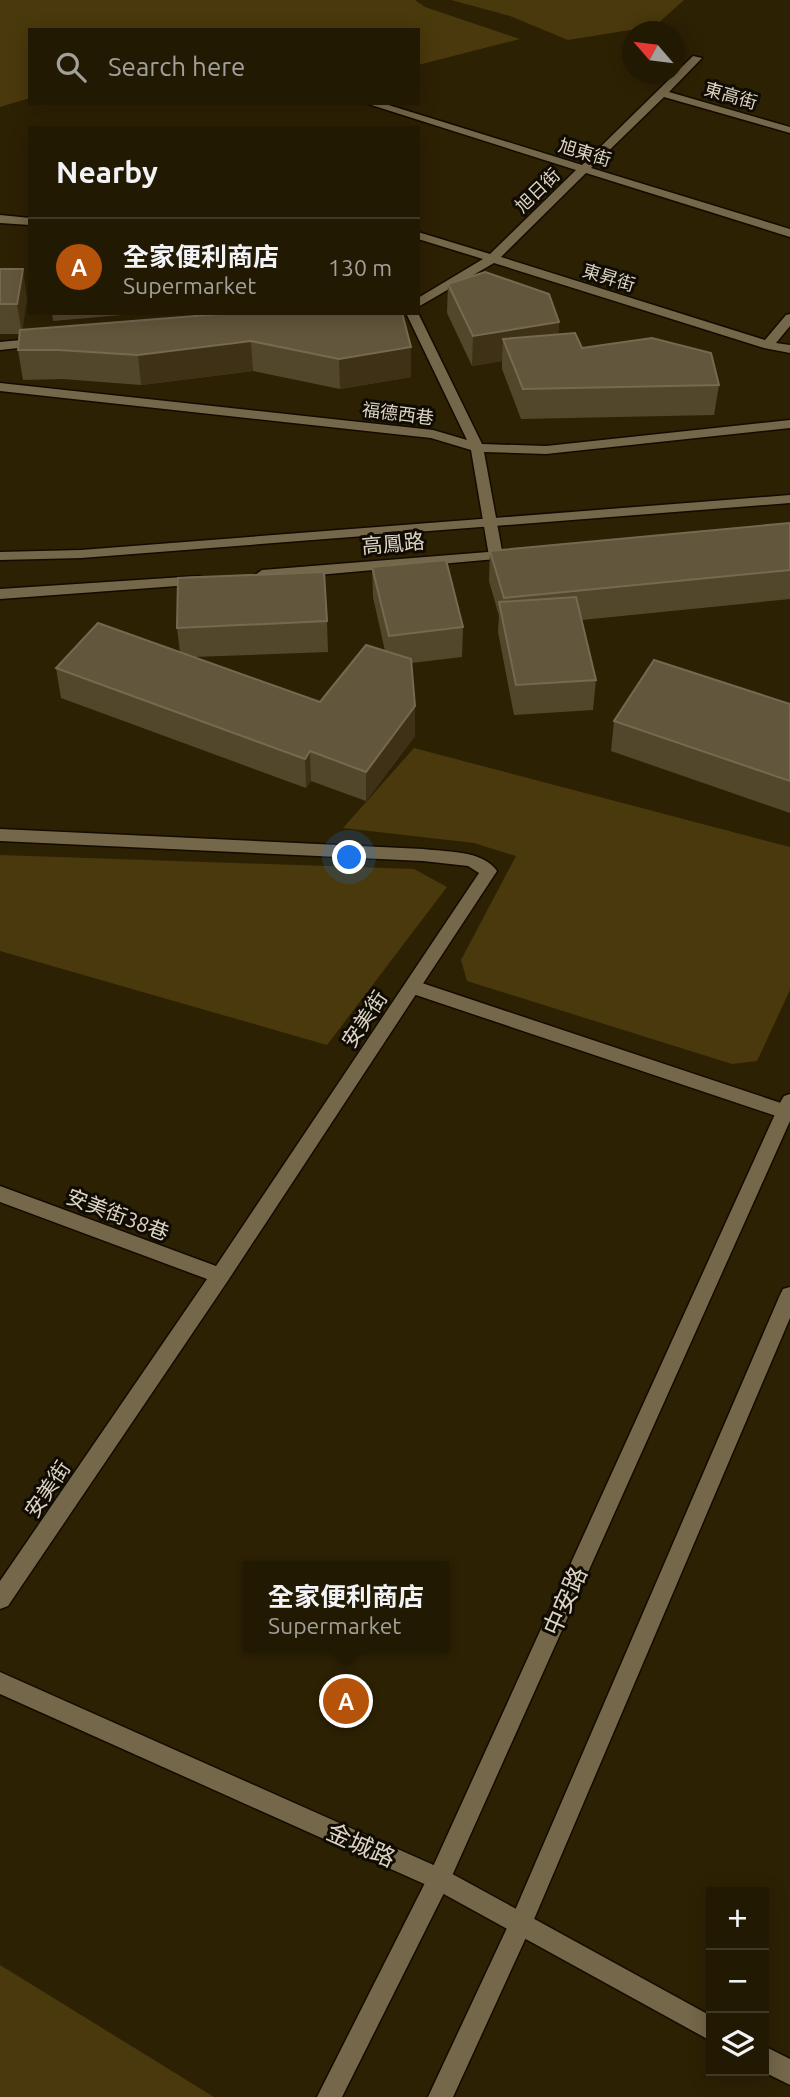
<!DOCTYPE html>
<meta charset="utf-8">
<style>
:root{--surface:#221903;--page:#2e2612;--text:#f1f3f6;--muted:#a2a09a;--line:#3f3825;--accent:#b45309}
body{margin:0;font-family:Ubuntu,"Noto Sans TC",sans-serif;background:var(--page);color:var(--text)}
.controls{position:absolute;right:21px;bottom:21px;display:grid;overflow:hidden;border-radius:0px;box-shadow:0 4px 18px #0003}
.controls button{width:63px;height:63px;display:grid;place-items:center;padding:0;border:0;border-bottom:2px solid var(--line);background:var(--surface);color:var(--text);font:35px sans-serif}
.compass{position:absolute;left:622px;top:21px;width:63px;height:63px;border-radius:50%;background:var(--surface);box-shadow:0 4px 18px #0003;rotate:298deg}
.you{position:absolute;left:350px;top:858px;width:24px;height:24px;margin:-18px;border:5px solid #fff;border-radius:50%;background:#1a73e8;box-shadow:0 0 0 10px #1a73e833}
.badge{display:grid;place-items:center;width:46px;height:46px;border-radius:50%;background:var(--accent);color:#fff;font-size:23px;font-weight:700}
.pin{position:absolute;translate:-50% -50%;border:4px solid #fff;box-shadow:0 2px 7px #0006}
.popup{position:absolute;left:243px;top:1561px;width:206px;height:91px;box-sizing:border-box;display:grid;place-content:center;border-radius:0px;background:var(--surface);filter:drop-shadow(0 2px 5px #0005);font-size:23px;white-space:nowrap;color:var(--muted)}
.popup b{font-size:26px;color:var(--text)}
.popup::after{content:'';position:absolute;left:50%;top:100%;margin-left:-14px;border:14px solid transparent;border-top-color:var(--surface)}
.list{margin:0;padding:0;list-style:none}
h2{display:flex;justify-content:space-between;align-items:center;height:91px;margin:0;padding:0 28px;font-size:30px}
h2 small{font-size:23px;font-weight:400;color:var(--muted)}
.list li{display:grid;grid-template-columns:46px 1fr auto;gap:21px;align-items:center;box-sizing:border-box;height:98px;padding:0 28px;border-top:2px solid var(--line)}
.list b{display:block;font-size:26px;white-space:nowrap}
.list p{margin:0;font-size:23px;white-space:nowrap;color:var(--muted)}
.list em{font-size:23px;font-style:normal;color:var(--muted)}
.icon{flex:none;width:38px;height:38px;fill:none;stroke:currentColor;stroke-width:2;stroke-linecap:round;stroke-linejoin:round}
.map{position:relative;flex:none;width:790px;height:2097px;overflow:hidden}
.search{position:absolute;background:var(--surface);box-shadow:0 4px 18px #0003;left:28px;top:28px;width:392px;height:77px;display:flex;align-items:center;gap:18px;box-sizing:border-box;padding:0 24px;border-radius:0px;color:var(--muted);font-size:26px}
.panel{position:absolute;background:var(--surface);box-shadow:0 4px 18px #0003;left:28px;top:126px;width:392px;height:189px;border-radius:0px}
.map>svg:first-child{display:block}
.green{fill:#4a390c}
.lines{fill:none;stroke-linecap:round;stroke-linejoin:round}
.service-casing{stroke:#140b00;stroke-width:3}
.minor-casing{stroke:#140b00;stroke-width:3}
.tertiary-casing{stroke:#140b00;stroke-width:3}
.service{fill:#756749;fill-rule:evenodd}
.minor{fill:#756749;fill-rule:evenodd}
.tertiary{fill:#756749;fill-rule:evenodd}
.wall{fill:#53472b}
.shaded-wall{fill:#3e3115}
.building{fill:#62563c;stroke:#756951;stroke-width:2}
.labels{text-anchor:middle;dominant-baseline:central;stroke-width:6;stroke-linejoin:round;paint-order:stroke}
.far-street-label{font-size:18px;fill:#dbd3c3;stroke:#110c03}
.street-label{font-size:21px;fill:#dbd3c3;stroke:#110c03}
.near-street-label{font-size:24px;fill:#dbd3c3;stroke:#110c03}
</style>
<div class="map">
<svg width="790" height="2097" viewBox="0 0 790 2097">
<rect width="100%" height="100%" fill="#2d2104"/>
<path class="green" d="M0,0H415L425,7L520,39L418,65V30H30V98L0,107Z
M451,0H684L655,26L568,40L510,16Z
M414,748L790,847V990L757,1061L732,1064L467,981L461,960L516,856L474,843L343,828Z
M0,855L414,869L447,887L327,1045L0,951Z
M0,1965L214,2097H0Z"/>
<g class="lines">
<g class="service-casing">
<path id="service" d="M693,56L702,58L669,92L790,127V133L664,97L591,168L790,229V237L586,173L501,257L765,340L786,315L790,314V326L776,343L790,345V353L764,348L494,263L418,307V298L483,259L418,239V232L490,254L576,170L365,103H382L582,165Z
M0,215L30,218V225L0,223Z
M406,313H418L482,444L546,446L790,420V428L546,454L484,452L503,556L496,560L489,556L471,450L431,438L0,391V383L433,430L467,440Z
M42,338L48,342L46,345L0,350V342Z
M413,980L790,1106V1118L785,1119L407,992L404,987L407,982Z"/>
</g>
<g class="minor-casing">
<path id="minor" d="M0,829L423,849C446,852 483,850 497,871L227,1282L8,1606L0,1609V1581L207,1279L0,1202V1186L216,1266L479,873L468,866L423,861L0,841Z
M0,1672L447,1871L711,2016V2041L431,1887L0,1694Z
M764,2046L790,2059V2085L762,2071Z"/>
</g>
<g class="tertiary-casing">
<path id="tertiary" d="M790,495V503L81,558L0,560V552L81,550Z
M513,550L518,551V557L262,580L255,575L262,570Z
M199,576L206,581L204,584L0,599V589Z
M790,1094V1121L447,1887L342,2097H317L431,1871L781,1101L784,1096Z
M790,1287V1318L529,1931L453,2097H428L513,1915L780,1295L783,1289Z"/>
</g>
<use href="#service" class="service"/>
<use href="#minor" class="minor"/>
<use href="#tertiary" class="tertiary"/>
</g>
<path class="wall" d="M0,269L27,299L22,329L411,347V377L340,389L253,371L141,385L63,379L23,380L18,350L19,334H0Z
M448,284L559,322L558,334L582,348L719,385L714,415L521,419L502,369V361L472,366L447,313Z
M52,313H145L53,321Z
M790,523V599L582,620L596,680L593,710L514,715L498,632L499,616L489,581L490,551Z
M372,567L463,627L462,657L411,663L415,736L366,801L311,781L306,788L61,698L56,668L180,652L177,628L327,621L328,652L194,657L320,702L385,651L373,597Z
M790,704V813L611,751L614,721Z"/>
<path class="shaded-wall" d="M23,269L27,299L22,334L17,304Z
M559,322L557,352L503,339L502,361L472,366L473,336Z
M251,341L253,371L141,385L138,355Z
M411,347V377L340,389L339,359Z
M415,706V736L366,801V772Z
M310,751L311,781L306,788L305,759Z"/>
<path class="building" d="M0,269H23L17,304H0Z
M485,272L549,294L559,322L473,336L448,284Z
M233,313H402L411,347L339,359L251,341L138,355L59,350H18L20,330Z
M575,333L582,348L652,338L711,353L719,385L523,389L503,339Z
M790,523V570L504,598L490,551Z
M446,560L463,627L389,636L372,567Z
M324,572L327,621L177,628L178,578Z
M576,597L596,680L516,685L499,602Z
M98,623L320,702L366,645L411,659L415,706L366,772L310,751L305,759L56,668Z
M654,660L790,704V781L614,721Z"/>
<g class="labels">
<g class="far-street-label">
<text transform="translate(731 95) rotate(16)">東高街</text>
<text transform="translate(585 152) rotate(17)">旭東街</text>
<text transform="translate(537 190) rotate(-44)">旭日街</text>
<text transform="translate(609 277) rotate(17)">東昇街</text>
<text transform="translate(398 413) rotate(7)">福德西巷</text>
</g>
<g class="street-label">
<text transform="translate(393 543) rotate(-5)">高鳳路</text>
<text transform="translate(364 1019) rotate(-56)">安美街</text>
<text transform="translate(118 1214) rotate(21)">安美街38巷</text>
<text transform="translate(47 1489) rotate(-56)">安美街</text>
</g>
<g class="near-street-label">
<text transform="translate(565 1601) rotate(-66)">中安路</text>
<text transform="translate(361 1845) rotate(24)">金城路</text>
</g>
</g>
</svg>
<div class="controls">
<button>+</button>
<button>−</button>
<button><svg class="icon" aria-label="layers" viewBox="0 0 24 24"><path d="M12 4l9 5-9 5-9-5zM3 14l9 5 9-5"/></svg></button>
</div>
<svg class="compass" viewBox="-18 -18 36 36"><path d="M0-13l5 13h-10z" fill="#e53935"/><path d="M0 13l5-13h-10z" fill="#a2a09a"/></svg>
<div class="you"></div>
<div class="pin badge" style="left:346px;top:1701px">A</div>
<div class="popup"><b>全家便利商店</b>Supermarket</div>
<div class="search"><svg class="icon" aria-label="search" viewBox="0 0 24 24"><circle cx="10" cy="10" r="6"/><path d="M15 15l6 6"/></svg>Search here</div>
<section class="panel">
<h2>Nearby<small></small></h2>
<ul class="list">
<li><span class="badge">A</span><div><b>全家便利商店</b><p>Supermarket</p></div><em>130 m</em></li>
</ul>
</section>
</div>
